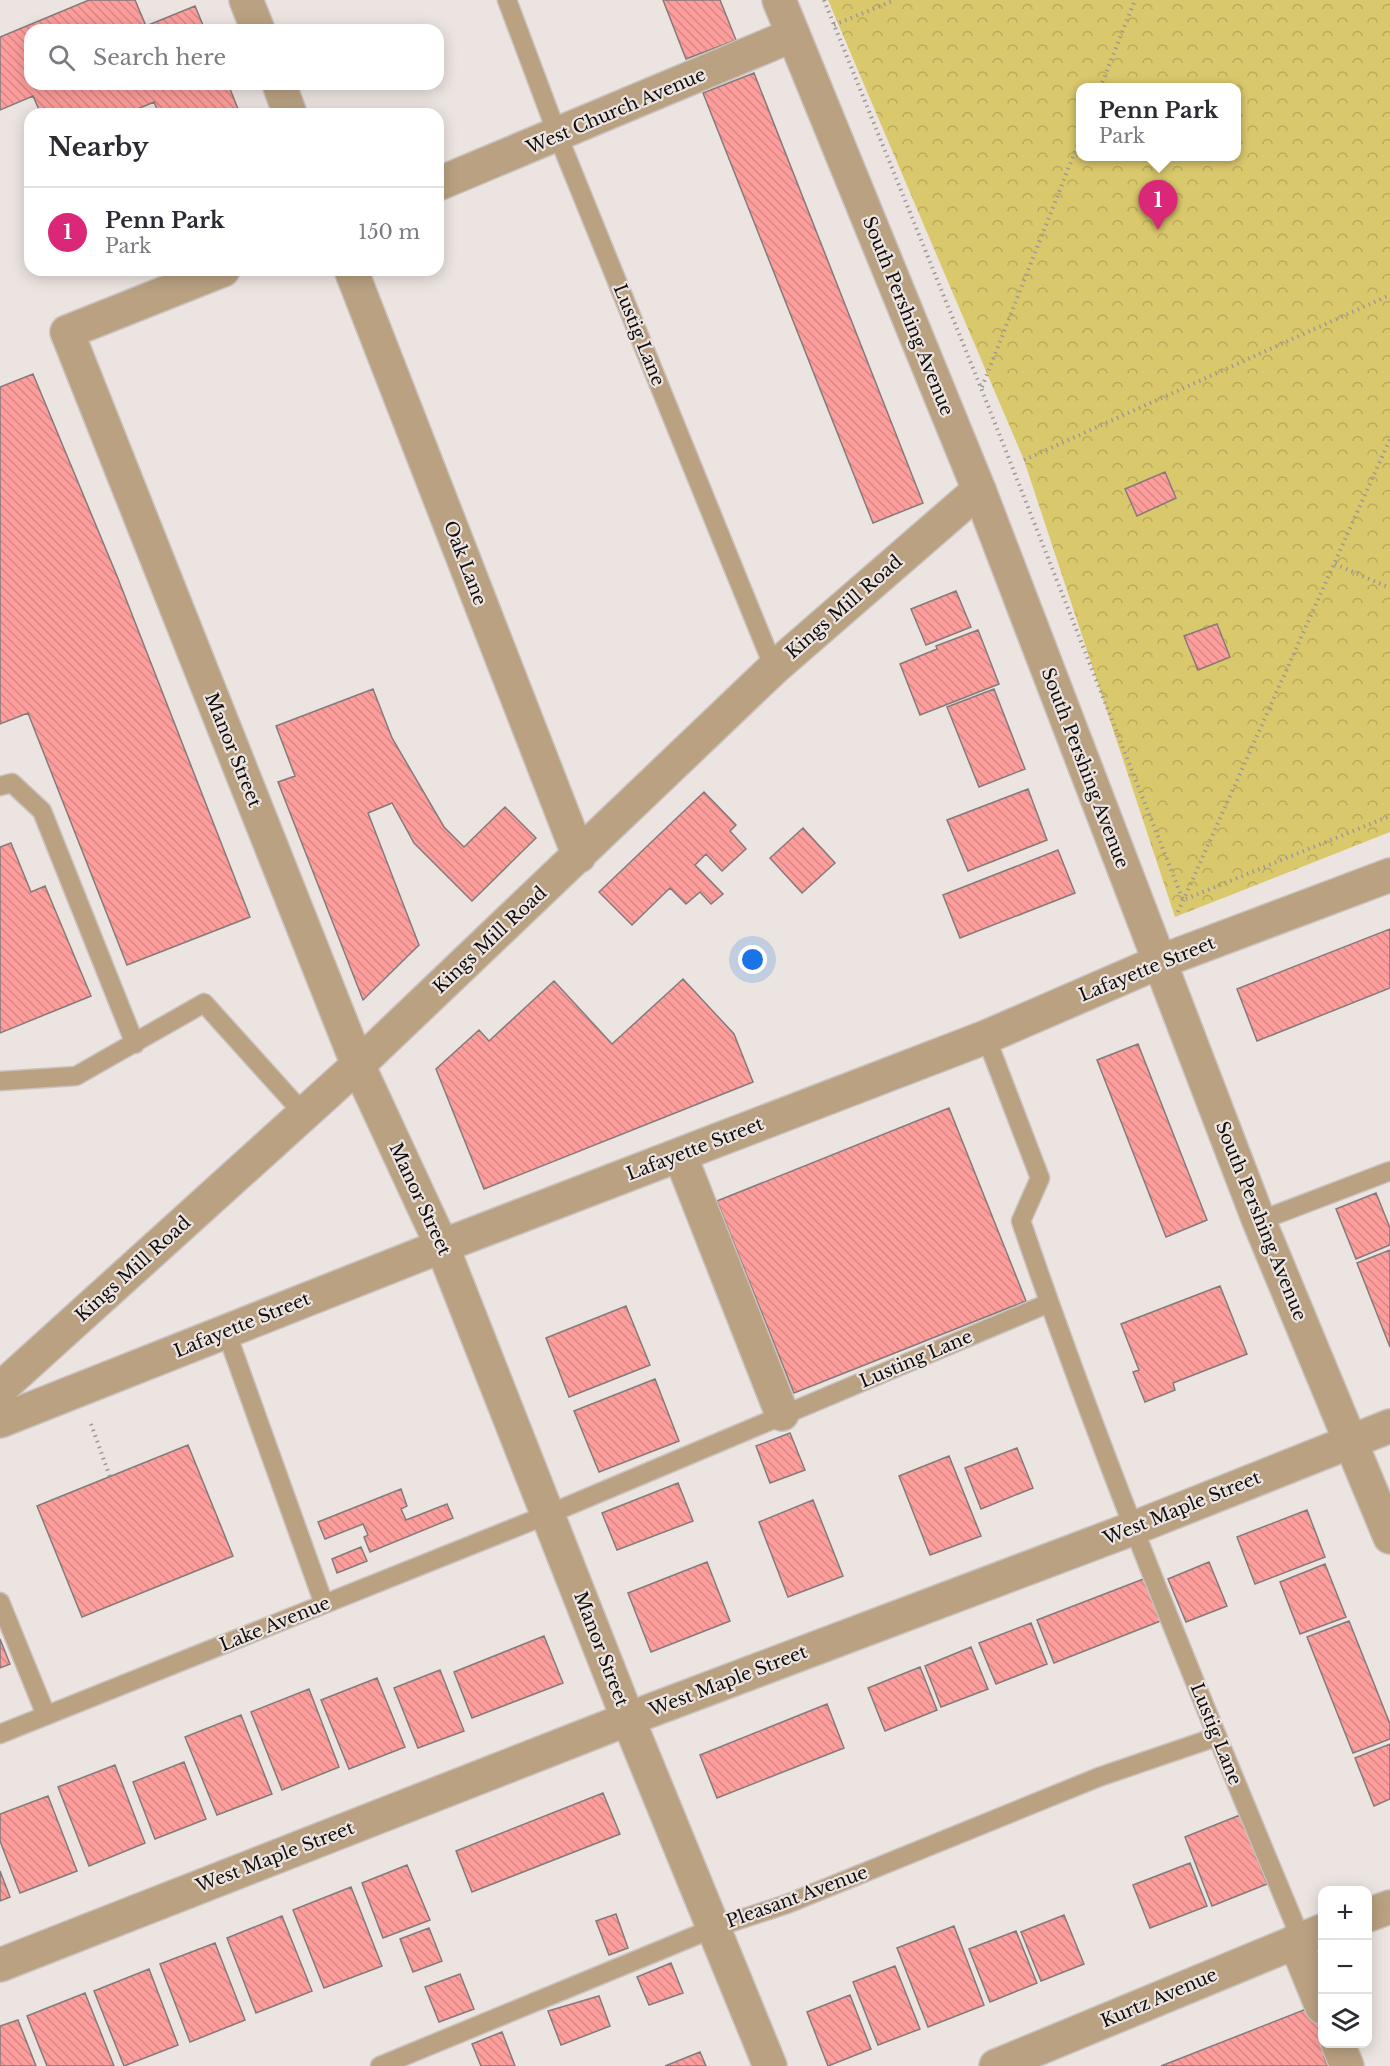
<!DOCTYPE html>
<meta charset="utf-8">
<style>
:root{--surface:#fff;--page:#f7f7f7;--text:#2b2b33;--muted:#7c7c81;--line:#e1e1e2;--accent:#db2777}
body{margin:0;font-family:"Libre Baskerville",serif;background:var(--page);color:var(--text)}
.controls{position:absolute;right:18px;bottom:18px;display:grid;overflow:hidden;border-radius:12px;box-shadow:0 3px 15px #0003}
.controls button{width:54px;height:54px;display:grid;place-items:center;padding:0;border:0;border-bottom:2px solid var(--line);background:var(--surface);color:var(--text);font:30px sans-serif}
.you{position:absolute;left:753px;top:960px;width:21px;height:21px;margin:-15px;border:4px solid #fff;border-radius:50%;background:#1a73e8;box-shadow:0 0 0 9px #1a73e833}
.badge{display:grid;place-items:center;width:39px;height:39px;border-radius:50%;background:var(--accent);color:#fff;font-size:20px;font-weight:700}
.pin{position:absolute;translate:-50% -50px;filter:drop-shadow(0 2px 3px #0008)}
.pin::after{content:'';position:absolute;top:32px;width:21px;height:18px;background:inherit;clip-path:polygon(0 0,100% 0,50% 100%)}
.popup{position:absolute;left:1076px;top:83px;width:165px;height:78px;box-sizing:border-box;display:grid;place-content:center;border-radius:12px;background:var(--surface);filter:drop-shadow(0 2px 4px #0005);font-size:20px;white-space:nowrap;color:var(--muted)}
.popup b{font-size:22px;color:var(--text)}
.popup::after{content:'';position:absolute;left:50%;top:100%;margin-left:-12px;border:12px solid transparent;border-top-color:var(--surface)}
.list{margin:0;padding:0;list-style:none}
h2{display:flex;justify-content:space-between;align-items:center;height:78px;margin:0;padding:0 24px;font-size:26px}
h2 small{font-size:20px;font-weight:400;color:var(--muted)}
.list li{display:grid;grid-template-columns:39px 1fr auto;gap:18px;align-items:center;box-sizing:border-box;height:90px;padding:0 24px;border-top:2px solid var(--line)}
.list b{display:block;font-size:22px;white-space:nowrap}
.list p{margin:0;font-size:20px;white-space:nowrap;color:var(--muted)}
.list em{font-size:20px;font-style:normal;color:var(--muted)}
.icon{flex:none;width:33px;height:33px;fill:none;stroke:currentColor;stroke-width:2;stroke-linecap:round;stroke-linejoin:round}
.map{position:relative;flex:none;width:1390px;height:2066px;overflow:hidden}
.search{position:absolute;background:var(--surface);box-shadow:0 3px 15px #0003;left:24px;top:24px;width:420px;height:66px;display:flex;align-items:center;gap:15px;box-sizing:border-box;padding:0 21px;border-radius:18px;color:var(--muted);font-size:22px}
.panel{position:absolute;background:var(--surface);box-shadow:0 3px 15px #0003;left:24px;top:108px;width:420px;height:168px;border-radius:18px}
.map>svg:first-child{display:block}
.park{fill:url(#park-crowns);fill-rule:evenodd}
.building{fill:url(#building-back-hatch);stroke:#837b7b;stroke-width:1.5}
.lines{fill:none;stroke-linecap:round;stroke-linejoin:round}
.service-casing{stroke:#c9c2be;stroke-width:21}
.minor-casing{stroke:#c9c2be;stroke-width:36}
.tertiary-casing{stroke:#c9c2be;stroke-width:36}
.path{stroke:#9f9996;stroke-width:4;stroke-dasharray:1.5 4.5;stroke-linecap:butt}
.service{stroke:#baa182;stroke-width:18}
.minor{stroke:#baa182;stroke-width:33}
.tertiary{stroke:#baa182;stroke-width:33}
.labels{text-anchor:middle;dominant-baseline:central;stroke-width:4.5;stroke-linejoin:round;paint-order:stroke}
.street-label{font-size:18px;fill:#100d0c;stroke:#ece4e0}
</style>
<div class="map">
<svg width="1390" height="2066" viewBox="0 0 1390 2066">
<defs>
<pattern id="park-crowns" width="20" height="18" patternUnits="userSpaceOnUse" patternTransform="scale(1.5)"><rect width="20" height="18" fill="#dac86c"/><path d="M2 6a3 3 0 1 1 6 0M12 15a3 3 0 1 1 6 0" fill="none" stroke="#baab5c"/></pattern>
<pattern id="building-back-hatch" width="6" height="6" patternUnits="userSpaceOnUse" patternTransform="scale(1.5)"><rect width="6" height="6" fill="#fe9e9c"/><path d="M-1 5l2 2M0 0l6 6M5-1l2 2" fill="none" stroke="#d98785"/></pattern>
</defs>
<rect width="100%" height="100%" fill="#ece4e0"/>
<path class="park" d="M828,0H1390V832L1175,917L1024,460ZM1080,88H1236V156H1080Z"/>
<path class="building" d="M89,0H135L146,26L195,6L205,30H30V84H228L240,114H159L154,102L126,114H41L33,96L0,110V37Z
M663,0H720L736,40L686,59Z
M754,73L923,503L873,523L703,93Z
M33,374L117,576L250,917L127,965L28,713L0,724V387Z
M1165,472L1176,498L1137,516L1125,489Z
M956,591L971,627L926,645L911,609Z
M1217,624L1230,657L1198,670L1184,636Z
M978,630L999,684L920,715L900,664L937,649L936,646Z
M373,689L392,738L444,827L464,847L505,807L536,838L472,901L414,843L392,803L368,813L419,945L363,1000L278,782L295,776L276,726Z
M994,689L1025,769L979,787L947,707Z
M1028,789L1047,840L968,871L947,820Z
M704,792L736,825L730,831L746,849L722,871L706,854L695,865L723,894L711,904L700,892L686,904L670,888L632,925L599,892Z
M803,828L835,863L802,893L770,858Z
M11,843L31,892L45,886L91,996L0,1033V847Z
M1058,850L1075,893L960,938L943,895Z
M1390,929V988L1257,1041L1237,989Z
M683,979L734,1034L753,1082L484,1189L436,1069L479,1030L489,1041L554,981L612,1044Z
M1138,1044L1207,1220L1166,1237L1097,1060Z
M949,1108L1026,1301L794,1393L717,1201Z
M1376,1193L1390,1228V1245L1356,1259L1336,1209Z
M1390,1250V1347L1357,1263Z
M1220,1286L1247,1354L1173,1383L1175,1390L1145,1402L1133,1372L1139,1370L1121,1324Z
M626,1306L650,1365L569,1397L546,1338Z
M655,1379L679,1441L599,1472L574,1411Z
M790,1433L805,1470L770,1483L756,1446Z
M188,1445L233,1556L82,1617L37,1506Z
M1017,1448L1033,1488L981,1509L965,1468Z
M949,1456L981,1536L930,1555L899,1476Z
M678,1483L693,1521L617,1550L602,1513Z
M401,1489L407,1506L401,1509L406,1520L447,1504L453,1518L370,1552L364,1537L368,1535L363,1524L325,1539L318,1522Z
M813,1500L843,1576L788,1597L759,1522Z
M1307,1510L1325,1557L1255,1584L1237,1537Z
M361,1547L367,1561L337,1573L332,1559Z
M707,1562L730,1621L651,1652L628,1593Z
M1209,1562L1227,1606L1186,1622L1168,1579Z
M1325,1564L1346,1617L1300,1634L1280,1582Z
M1146,1578L1163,1620L1054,1663L1037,1620Z
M1349,1621L1390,1724V1739L1353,1753L1307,1637Z
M1031,1623L1047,1664L996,1684L979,1643Z
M544,1636L563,1683L472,1718L454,1672Z
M0,1639L10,1664L0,1668Z
M971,1647L988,1689L941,1707L925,1666Z
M920,1667L937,1710L885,1731L868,1688Z
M440,1670L464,1731L418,1748L394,1688Z
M377,1678L405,1747L349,1769L321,1700Z
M309,1689L339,1767L282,1790L251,1712Z
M827,1704L844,1748L717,1798L700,1755Z
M241,1715L272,1794L217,1815L185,1737Z
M1390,1744V1799L1374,1806L1355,1758Z
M184,1762L206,1819L155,1839L133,1782Z
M115,1765L145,1843L89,1866L58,1787Z
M603,1793L620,1834L472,1892L456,1851Z
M48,1796L77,1871L20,1893L0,1841V1814Z
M1240,1815L1267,1884L1212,1906L1185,1837Z
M1190,1863L1207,1906L1150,1928L1133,1885Z
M407,1865L430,1920L383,1938L362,1883Z
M0,1871L10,1897L0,1901Z
M351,1887L382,1966L324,1988L293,1910Z
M616,1914L628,1948L609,1955L596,1921Z
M1064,1915L1084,1964L1041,1981L1021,1932Z
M282,1916L312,1991L256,2013L227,1938Z
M954,1926L984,2005L928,2027L897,1948Z
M429,1928L442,1961L413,1972L400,1939Z
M1016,1931L1037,1983L990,2002L969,1949Z
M215,1943L245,2020L190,2042L160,1964Z
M671,1963L683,1993L649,2005L637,1977Z
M895,1966L920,2029L878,2045L853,1982Z
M149,1969L178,2045L124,2066L94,1991Z
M460,1974L474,2009L439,2022L425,1987Z
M85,1993L114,2066H47L27,2016Z
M850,1995L871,2049L828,2066L807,2012Z
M599,1996L610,2026L561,2045L548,2011Z
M1314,2006L1322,2028V2044L1333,2054L1324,2057L1328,2066H1161Z
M18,2020L36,2066H0V2026Z
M502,2032L515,2066H481L472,2044Z
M700,2052L706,2066H665Z"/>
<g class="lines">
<g class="service-casing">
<path id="service" d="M507,0L558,136L774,668
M0,786L12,783L42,811L135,1044
M986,1037L1040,1178L1021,1221C1104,1464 1202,1702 1301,1939
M0,1081L76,1076L204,1003L304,1114
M1259,1221L1390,1171
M226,1331L324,1604
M0,1602L46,1715
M0,1734L549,1514L1049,1303
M380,2066L714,1928L787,1904L1099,1777L1216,1737"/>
</g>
<g class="minor-casing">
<path id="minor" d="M246,0L258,30
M279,84L290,114
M438,184L793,35
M223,270L67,332L358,1065L442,1246L628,1719L770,2066
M351,270L579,856
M680,1155L782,1414
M0,1389L358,1065L774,668L979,490
M0,1421L442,1246L986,1037L1159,962L1390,875
M1368,1915L1390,1907
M1295,1941L1322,2007
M0,1965L628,1719L1134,1528L1390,1426
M1338,2044L1347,2066
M996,2066L1322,1931"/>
</g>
<g class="tertiary-casing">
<path id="tertiary" d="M779,0L979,490L1259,1221L1390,1537"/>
</g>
<path class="path" d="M824,0L981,388L1183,900L1390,816
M834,25L895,0
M1100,88L1135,0
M982,387L1080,139
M1024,460L1390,295
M1335,564L1390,588
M1178,912L1390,439
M91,1424L110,1477"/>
<use href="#service" class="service"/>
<use href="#minor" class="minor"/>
<use href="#tertiary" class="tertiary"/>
</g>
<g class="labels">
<g class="street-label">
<text transform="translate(616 111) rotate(-23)">West Church Avenue</text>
<text transform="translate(908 316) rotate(68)">South Pershing Avenue</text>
<text transform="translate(639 335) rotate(68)">Lustig Lane</text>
<text transform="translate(465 563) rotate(69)">Oak Lane</text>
<text transform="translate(844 607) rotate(-41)">Kings Mill Road</text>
<text transform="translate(233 750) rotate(68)">Manor Street</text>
<text transform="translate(1085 768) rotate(69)">South Pershing Avenue</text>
<text transform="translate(490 940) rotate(-43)">Kings Mill Road</text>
<text transform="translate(1147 969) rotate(-22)">Lafayette Street</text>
<text transform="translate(695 1149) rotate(-21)">Lafayette Street</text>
<text transform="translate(420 1199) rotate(65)">Manor Street</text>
<text transform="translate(1261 1221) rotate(68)">South Pershing Avenue</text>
<text transform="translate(133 1269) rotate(-42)">Kings Mill Road</text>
<text transform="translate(242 1325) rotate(-22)">Lafayette Street</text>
<text transform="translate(916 1359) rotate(-23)">Lusting Lane</text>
<text transform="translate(1182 1508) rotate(-22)">West Maple Street</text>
<text transform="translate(275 1624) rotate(-22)">Lake Avenue</text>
<text transform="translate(601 1649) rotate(69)">Manor Street</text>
<text transform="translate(728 1681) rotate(-21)">West Maple Street</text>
<text transform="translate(1216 1734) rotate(68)">Lustig Lane</text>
<text transform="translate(275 1857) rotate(-21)">West Maple Street</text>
<text transform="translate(797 1897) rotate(-20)">Pleasant Avenue</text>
<text transform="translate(1159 1998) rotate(-23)">Kurtz Avenue</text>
</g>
</g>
</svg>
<div class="controls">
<button>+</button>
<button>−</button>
<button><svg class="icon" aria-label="layers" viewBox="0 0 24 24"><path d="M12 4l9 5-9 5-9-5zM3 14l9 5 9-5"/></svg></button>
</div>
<div class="you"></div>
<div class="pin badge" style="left:1158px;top:230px">1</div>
<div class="popup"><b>Penn Park</b>Park</div>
<div class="search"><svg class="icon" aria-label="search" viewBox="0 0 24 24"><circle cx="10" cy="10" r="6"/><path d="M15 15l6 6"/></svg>Search here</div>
<section class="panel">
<h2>Nearby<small></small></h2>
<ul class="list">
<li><span class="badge">1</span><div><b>Penn Park</b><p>Park</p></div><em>150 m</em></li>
</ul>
</section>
</div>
